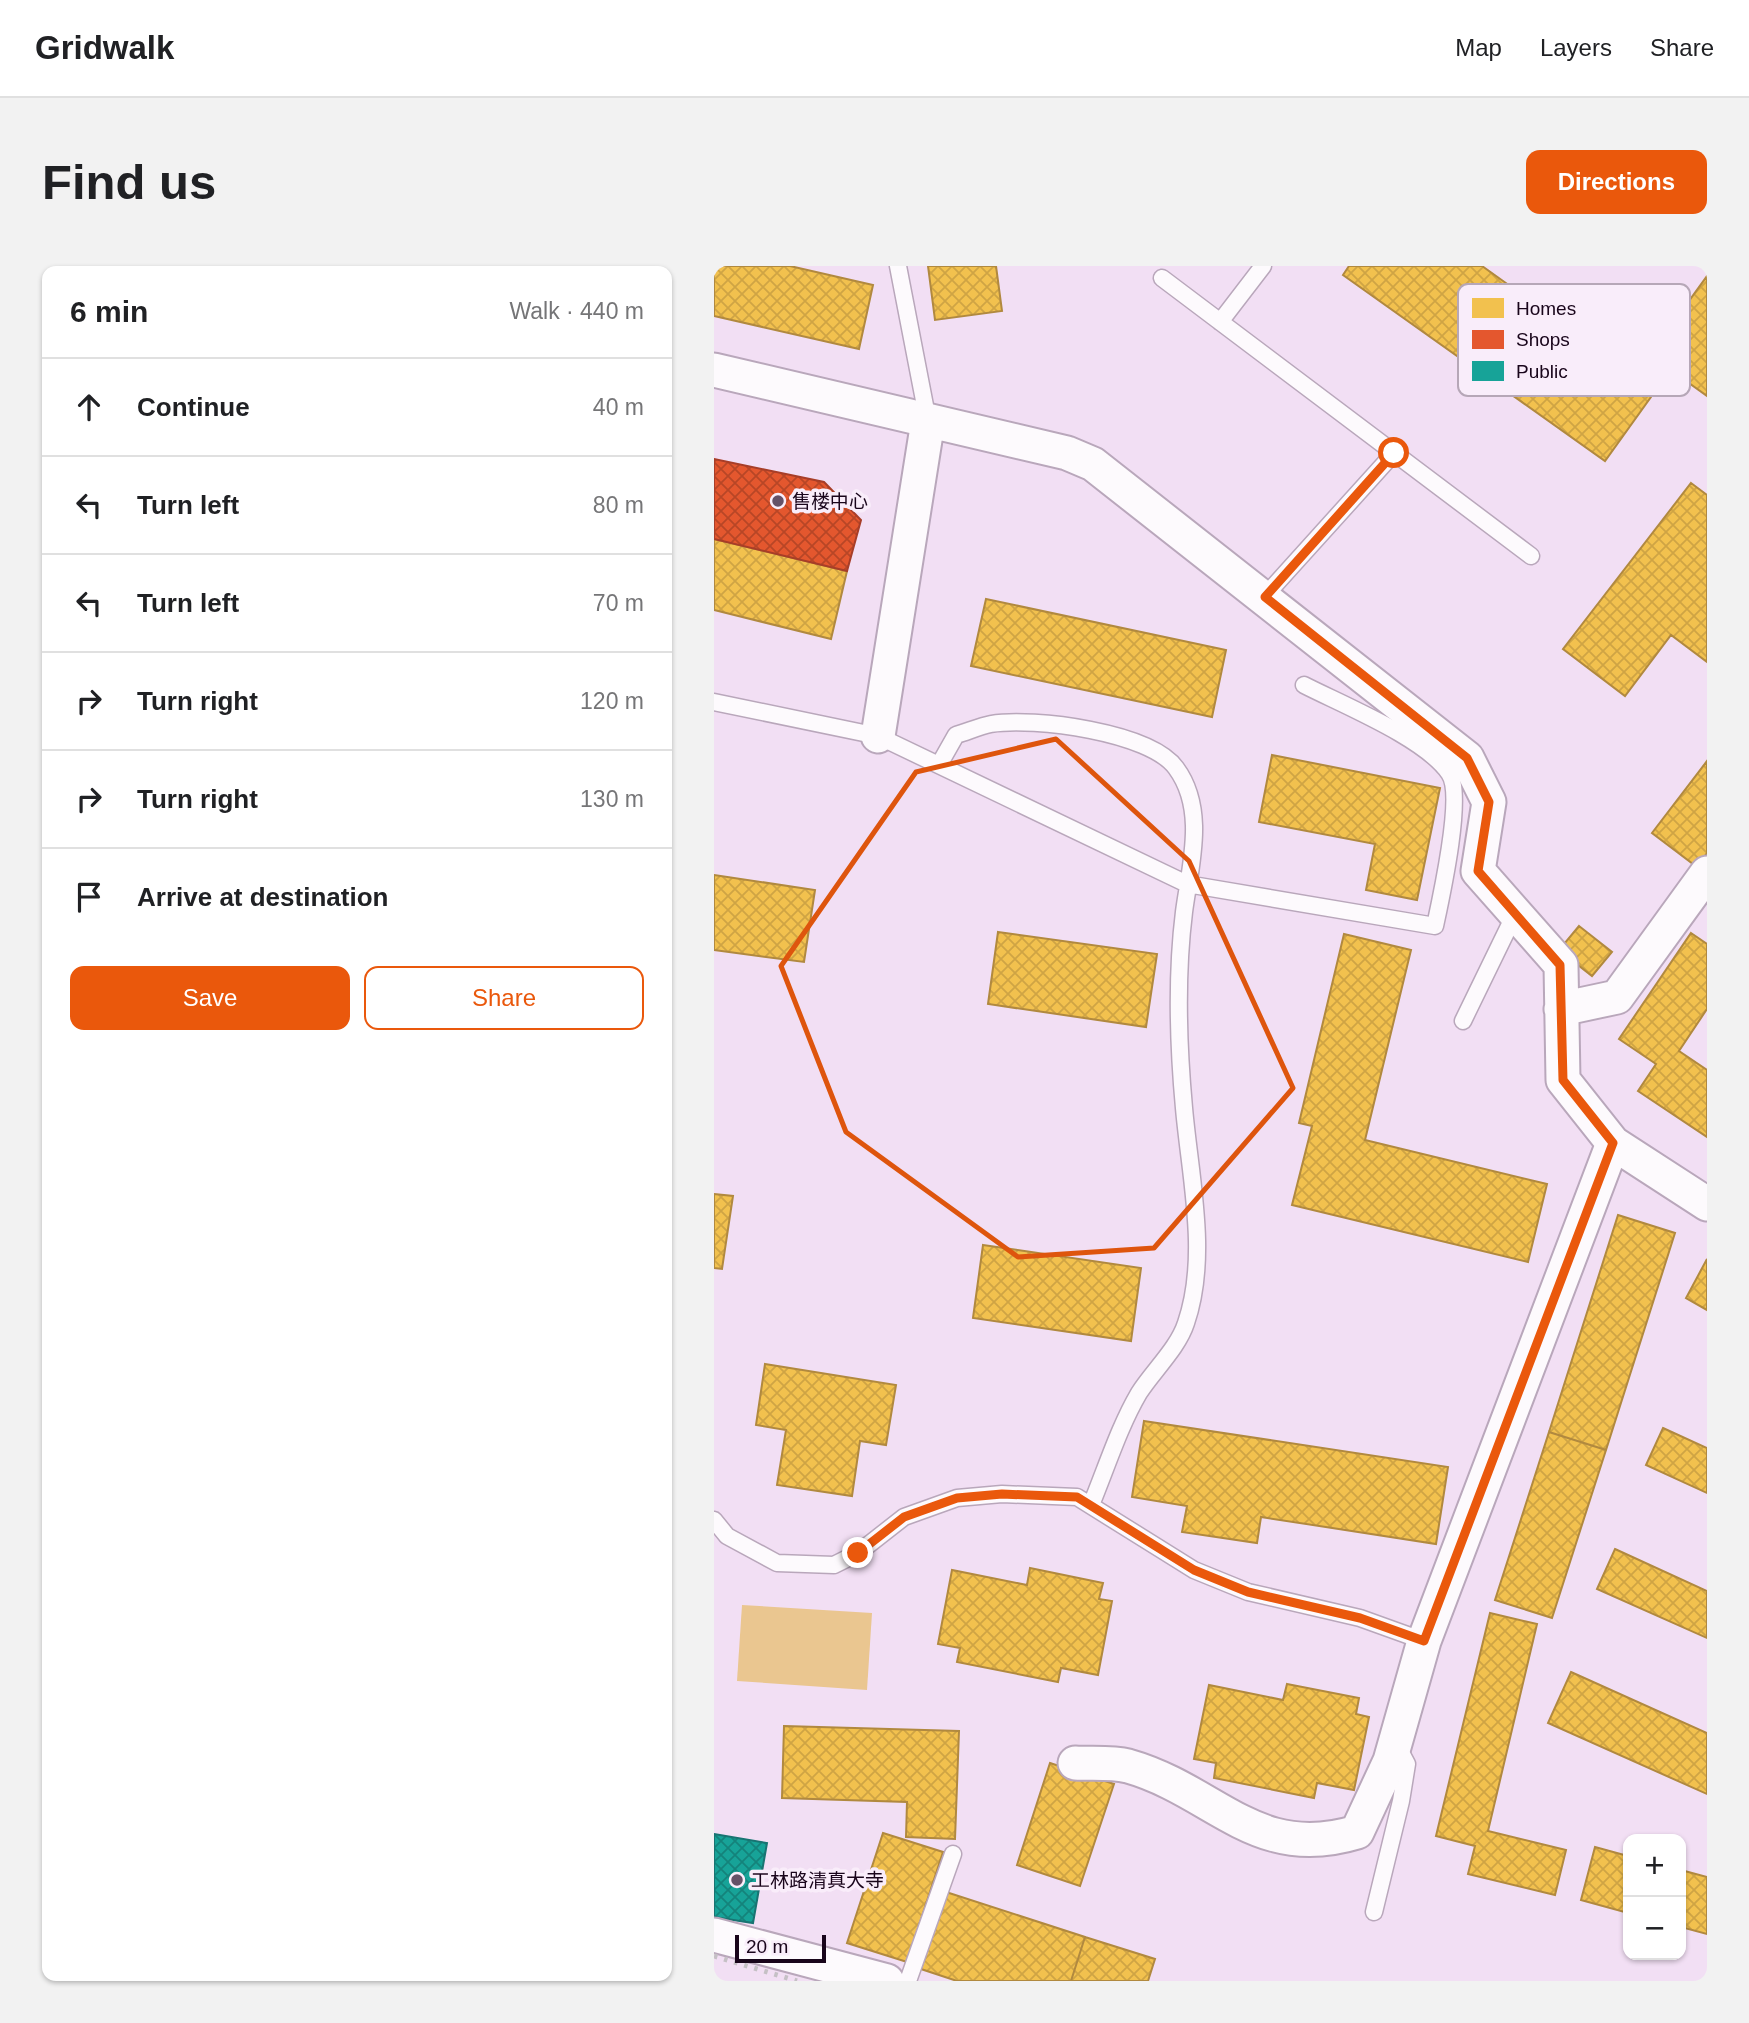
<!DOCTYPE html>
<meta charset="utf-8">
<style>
:root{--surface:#fff;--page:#f2f2f2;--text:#202124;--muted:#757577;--line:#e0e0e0;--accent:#ea580c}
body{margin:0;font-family:Arial,"Noto Sans SC",sans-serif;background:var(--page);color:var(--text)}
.controls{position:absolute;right:21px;bottom:21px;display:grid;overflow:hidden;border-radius:14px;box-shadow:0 2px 5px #0004}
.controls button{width:63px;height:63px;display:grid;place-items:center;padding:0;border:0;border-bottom:2px solid var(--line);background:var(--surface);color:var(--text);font:35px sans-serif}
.scale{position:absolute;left:21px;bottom:18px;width:91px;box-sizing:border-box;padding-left:7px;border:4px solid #19051b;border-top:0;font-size:19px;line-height:24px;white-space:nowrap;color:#19051b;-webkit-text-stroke:5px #f9edfa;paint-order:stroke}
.stop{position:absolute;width:21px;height:21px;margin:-16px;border:5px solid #ea580c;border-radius:50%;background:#fff}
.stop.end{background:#ea580c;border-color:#fff;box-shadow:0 2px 7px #0008}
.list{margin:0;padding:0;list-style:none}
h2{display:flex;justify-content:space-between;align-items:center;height:91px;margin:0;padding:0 28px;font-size:30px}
h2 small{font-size:23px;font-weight:400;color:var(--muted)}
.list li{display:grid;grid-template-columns:46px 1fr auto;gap:21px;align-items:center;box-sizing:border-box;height:98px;padding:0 28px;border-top:2px solid var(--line)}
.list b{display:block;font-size:26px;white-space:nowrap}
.list em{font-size:23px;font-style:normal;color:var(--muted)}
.actions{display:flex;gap:14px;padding:21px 28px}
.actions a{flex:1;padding:16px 0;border:2px solid var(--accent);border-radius:14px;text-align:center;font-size:24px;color:var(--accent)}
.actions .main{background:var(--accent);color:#fff}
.icon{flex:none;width:38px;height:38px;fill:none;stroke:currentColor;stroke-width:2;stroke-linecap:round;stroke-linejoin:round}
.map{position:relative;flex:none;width:993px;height:1715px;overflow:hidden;border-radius:14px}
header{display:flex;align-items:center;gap:42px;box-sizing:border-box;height:98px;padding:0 35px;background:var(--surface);border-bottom:2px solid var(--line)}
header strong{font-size:33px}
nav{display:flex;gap:38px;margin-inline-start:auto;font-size:24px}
.intro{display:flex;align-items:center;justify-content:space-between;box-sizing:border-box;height:168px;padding:0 42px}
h1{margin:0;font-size:49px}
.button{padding:18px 32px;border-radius:14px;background:var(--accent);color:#fff;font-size:24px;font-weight:700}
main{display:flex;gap:42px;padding:0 42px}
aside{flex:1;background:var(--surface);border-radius:14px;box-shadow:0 2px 5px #0004}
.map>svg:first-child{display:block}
.garden{fill:#eac690}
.homes{fill:url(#homes-cross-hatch);stroke:#b1893f;stroke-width:2}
.shops{fill:url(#shops-cross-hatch);stroke:#a73e28;stroke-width:2}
.public{fill:url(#public-cross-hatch);stroke:#187472;stroke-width:2}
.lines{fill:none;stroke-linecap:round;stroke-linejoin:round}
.lane-casing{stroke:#b9a7bb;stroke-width:19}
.street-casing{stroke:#b9a7bb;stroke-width:37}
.lane{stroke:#fdfafd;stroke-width:16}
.street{stroke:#fdfafd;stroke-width:33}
.rail{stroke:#c5c0c5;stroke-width:5;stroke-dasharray:3.5 7;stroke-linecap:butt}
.route{stroke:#ea580c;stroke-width:9}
.marked{fill:none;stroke:#de550d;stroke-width:5;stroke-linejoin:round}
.poi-dot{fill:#655167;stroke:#f9edfa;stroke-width:2.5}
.labels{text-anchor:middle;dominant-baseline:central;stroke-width:7;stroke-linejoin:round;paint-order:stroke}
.poi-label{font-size:19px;fill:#19051b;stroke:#f9edfa;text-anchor:start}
.key{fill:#f9edfa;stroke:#b6a7b7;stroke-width:2}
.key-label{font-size:19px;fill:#19051b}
</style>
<header>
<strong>Gridwalk</strong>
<nav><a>Map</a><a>Layers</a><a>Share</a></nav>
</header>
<div class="intro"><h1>Find us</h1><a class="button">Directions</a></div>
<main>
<aside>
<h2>6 min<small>Walk · 440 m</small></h2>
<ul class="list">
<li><svg class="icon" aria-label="ahead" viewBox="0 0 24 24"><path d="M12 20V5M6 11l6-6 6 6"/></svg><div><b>Continue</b></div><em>40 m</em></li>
<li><svg class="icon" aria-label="left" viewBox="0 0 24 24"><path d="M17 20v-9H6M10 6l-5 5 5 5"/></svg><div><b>Turn left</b></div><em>80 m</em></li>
<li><svg class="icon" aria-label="left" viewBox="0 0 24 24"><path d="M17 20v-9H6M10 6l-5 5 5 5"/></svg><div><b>Turn left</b></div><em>70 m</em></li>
<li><svg class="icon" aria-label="right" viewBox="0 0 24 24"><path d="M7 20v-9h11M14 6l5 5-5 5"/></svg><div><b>Turn right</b></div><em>120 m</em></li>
<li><svg class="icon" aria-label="right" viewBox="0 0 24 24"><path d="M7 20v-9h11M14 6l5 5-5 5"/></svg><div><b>Turn right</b></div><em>130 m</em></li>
<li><svg class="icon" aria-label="arrive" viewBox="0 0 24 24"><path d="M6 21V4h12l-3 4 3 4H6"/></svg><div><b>Arrive at destination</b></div></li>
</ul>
<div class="actions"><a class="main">Save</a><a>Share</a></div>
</aside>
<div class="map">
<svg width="993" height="1715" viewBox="0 0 993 1715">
<defs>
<pattern id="homes-cross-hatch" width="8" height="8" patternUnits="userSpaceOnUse" patternTransform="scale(1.75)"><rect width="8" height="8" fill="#f2c14e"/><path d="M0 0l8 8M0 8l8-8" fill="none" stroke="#cfa444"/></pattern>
<pattern id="shops-cross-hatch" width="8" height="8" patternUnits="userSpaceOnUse" patternTransform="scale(1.75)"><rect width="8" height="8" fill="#e4572e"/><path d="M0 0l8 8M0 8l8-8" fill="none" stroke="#b84626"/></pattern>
<pattern id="public-cross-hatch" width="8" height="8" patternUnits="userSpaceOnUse" patternTransform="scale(1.75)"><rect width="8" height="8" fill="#17a398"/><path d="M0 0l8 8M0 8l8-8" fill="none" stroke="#14837b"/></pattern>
</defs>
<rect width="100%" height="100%" fill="#f2dff4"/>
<path class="garden" d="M28,1339L158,1347L153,1424L23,1415Z"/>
<path class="homes" d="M0,0H76L159,19L145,83L0,50Z
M214,0H282L288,45L221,54Z
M635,0H768L942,124L891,195L629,9Z
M993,10V130L936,89Z
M977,217L993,229V396L957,369L911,430L849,383Z
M0,273L133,305L117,373L0,344Z
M272,333L512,384L498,451L257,400Z
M558,489L726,522L703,634L652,624L661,578L545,556Z
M993,495V587L983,601L938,567Z
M0,609L101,624L90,696L0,684Z
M865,660L898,686L878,710L845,684Z
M284,666L443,688L432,761L274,738Z
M977,667L993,678V743L965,785L993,804V871L924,825L942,798L905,773Z
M630,668L697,684L651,874L833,918L814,996L578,939L598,860L585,857Z
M0,928L19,930L8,1003L0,1002Z
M904,949L961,967L892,1184L835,1166Z
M269,979L427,1002L417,1075L259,1052Z
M993,993V1044L972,1032Z
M51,1098L182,1119L172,1179L146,1175L138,1230L63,1219L72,1164L42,1159Z
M430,1155L734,1201L722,1278L547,1251L543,1277L468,1266L473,1240L418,1231Z
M949,1162L993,1182V1227L932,1199Z
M835,1166L892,1184L838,1352L781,1334Z
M901,1283L993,1325V1372L883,1323Z
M316,1302L389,1317L385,1333L398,1335L384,1409L347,1402L344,1416L243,1396L246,1382L224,1378L238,1304L313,1319Z
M776,1347L823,1358L774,1565L852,1584L841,1629L754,1608L761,1580L722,1570Z
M857,1406L993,1467V1528L834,1457Z
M573,1418L645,1432L642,1448L655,1451L640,1524L603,1517L600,1532L500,1512L502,1497L480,1493L495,1419L569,1434Z
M70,1460L245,1465L241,1573L192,1571L193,1536L68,1532Z
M336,1497L400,1518L366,1620L303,1599Z
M169,1567L229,1586L193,1696L133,1677Z
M881,1581L914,1590V1647L867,1634Z
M967,1604L993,1611V1668L967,1661Z
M232,1626L371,1671L357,1715H243L207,1703Z
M371,1671L441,1693L434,1715H357Z"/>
<path class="shops" d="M0,193L110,216L147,254L133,305L0,273Z"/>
<path class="public" d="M0,1568L53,1577L39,1657L0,1651Z"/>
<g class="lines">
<g class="lane-casing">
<path id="lane" d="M184,0L214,155
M448,12L817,290
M506,56L549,0
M550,331L680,187
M0,436L164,470L473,618L721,660C727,632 750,528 735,507C711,472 629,439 590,419
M225,499L242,469C253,466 266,460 277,458C320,451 436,466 462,502C493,544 476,600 470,646C462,710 464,777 470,842C476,911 495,990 472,1057C464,1082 439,1105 425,1127C405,1161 392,1203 377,1239
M749,755L801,648
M0,1254L13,1270L63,1297L120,1299L144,1287L190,1251L243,1232L288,1228L363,1231L480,1304L534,1326L646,1352L710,1375
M660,1646L687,1535L693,1498L684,1481
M194,1715L239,1588"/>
</g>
<g class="street-casing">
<path id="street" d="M0,104L353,187L379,198L753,492L775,536L764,605L847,699L849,814L899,877L993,938
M164,470L214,155
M847,743L903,731L993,607
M361,1497C378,1498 398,1496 414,1500C502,1525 542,1597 643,1566L676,1495L710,1375L899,877
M0,1669L173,1715"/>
</g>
<use href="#lane" class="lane"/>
<use href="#street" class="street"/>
<path class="rail" d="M0,1690L83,1715"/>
</g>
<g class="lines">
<path class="route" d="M144,1287L190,1251L243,1232L288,1228L363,1231L480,1304L534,1326L646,1352L710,1375L899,877L849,814L846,699L764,605L775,536L753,492L551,331L680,187"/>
</g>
<path class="marked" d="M342,473L475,595L579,822L440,982L304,991L132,866L67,700L202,506Z"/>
<g class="poi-dot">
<circle cx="64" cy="235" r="7"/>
<circle cx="23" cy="1614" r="7"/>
</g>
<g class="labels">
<g class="poi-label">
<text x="78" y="235">售楼中心</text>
<text x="37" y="1614">工林路清真大寺</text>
</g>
</g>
<rect x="744" y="18" width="232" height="112" rx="10" class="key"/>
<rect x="758" y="32" width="32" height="20" fill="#f2c14e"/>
<rect x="758" y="64" width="32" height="19" fill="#e4572e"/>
<rect x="758" y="95" width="32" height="20" fill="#17a398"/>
<g class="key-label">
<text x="802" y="49">Homes</text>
<text x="802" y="80">Shops</text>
<text x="802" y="112">Public</text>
</g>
</svg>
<div class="controls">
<button>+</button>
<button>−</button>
</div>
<div class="scale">20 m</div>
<div class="stop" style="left:680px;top:187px"></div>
<div class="stop end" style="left:144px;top:1287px"></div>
</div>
</main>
